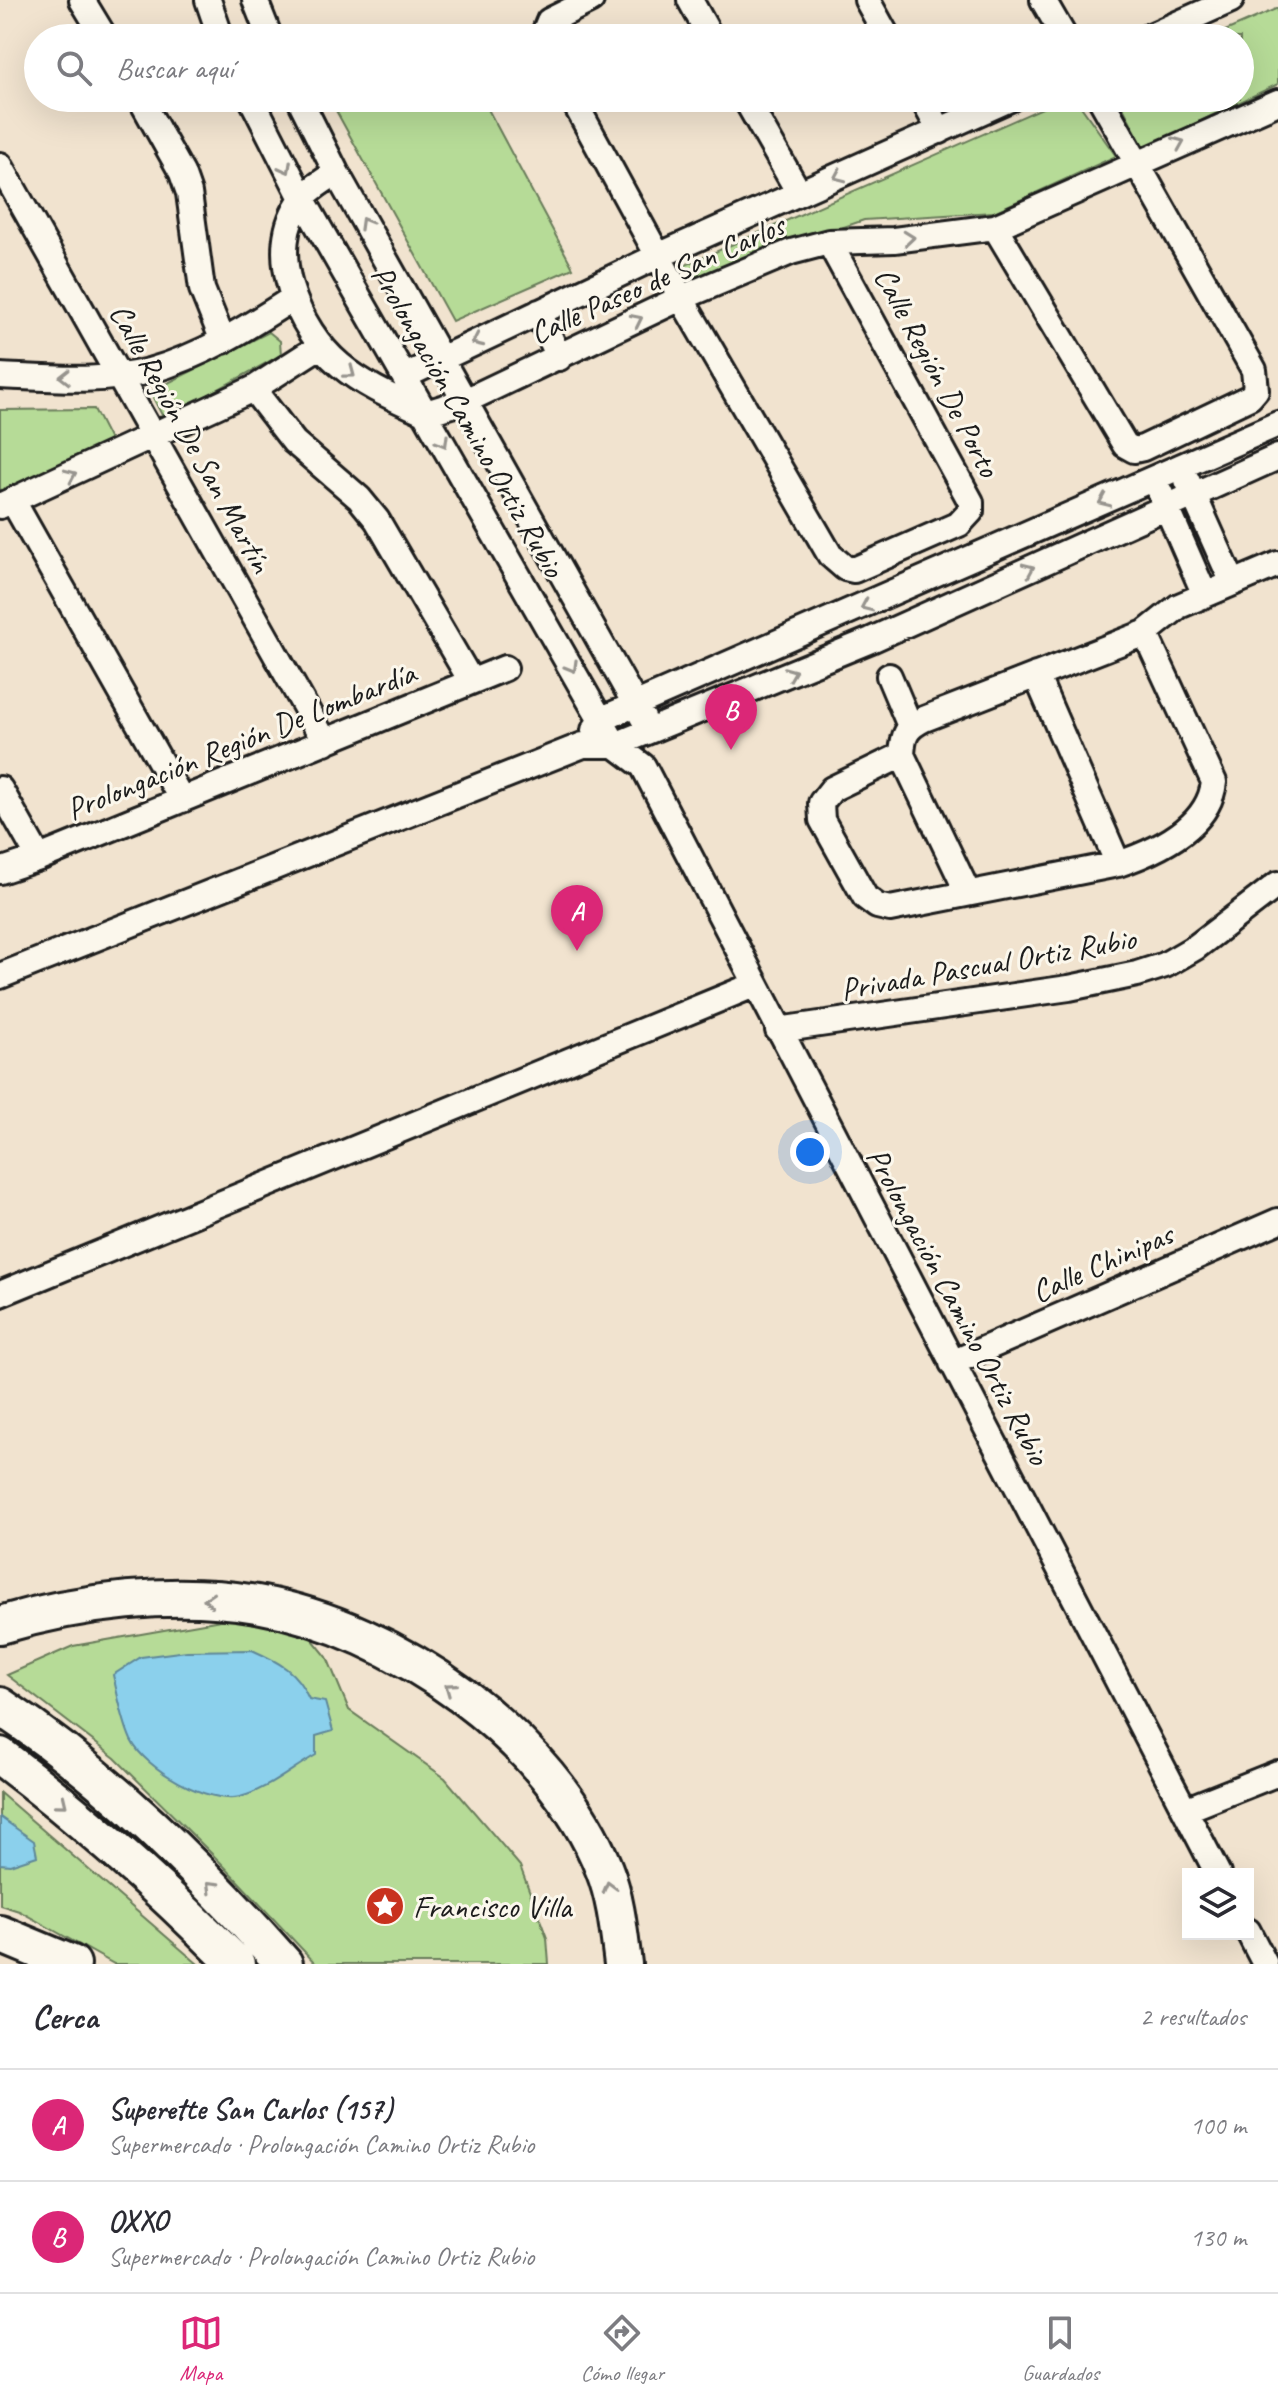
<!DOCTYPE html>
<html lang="es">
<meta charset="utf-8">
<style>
:root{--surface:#fff;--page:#f7f7f7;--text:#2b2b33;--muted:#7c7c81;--line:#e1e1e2;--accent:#db2777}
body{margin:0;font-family:Caveat,sans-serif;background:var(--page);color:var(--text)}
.controls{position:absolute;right:24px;bottom:24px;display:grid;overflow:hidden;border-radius:0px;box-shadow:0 8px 32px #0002}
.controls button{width:72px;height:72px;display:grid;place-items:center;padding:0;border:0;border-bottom:2px solid var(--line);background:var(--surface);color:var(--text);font:40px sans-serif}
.you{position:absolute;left:810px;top:1152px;width:28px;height:28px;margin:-20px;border:6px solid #fff;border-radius:50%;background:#1a73e8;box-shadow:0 0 0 12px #1a73e833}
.badge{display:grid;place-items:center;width:52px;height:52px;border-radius:50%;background:var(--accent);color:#fff;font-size:26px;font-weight:700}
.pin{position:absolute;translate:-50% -66px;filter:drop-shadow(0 2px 4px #0008)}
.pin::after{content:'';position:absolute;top:42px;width:28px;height:24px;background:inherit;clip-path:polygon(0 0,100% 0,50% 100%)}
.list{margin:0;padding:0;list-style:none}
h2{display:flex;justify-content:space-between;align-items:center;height:104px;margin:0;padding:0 32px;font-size:34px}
h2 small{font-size:26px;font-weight:400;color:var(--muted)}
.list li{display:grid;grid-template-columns:52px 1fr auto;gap:24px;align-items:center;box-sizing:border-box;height:112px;padding:0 32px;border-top:2px solid var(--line)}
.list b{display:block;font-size:30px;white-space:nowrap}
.list p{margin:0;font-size:26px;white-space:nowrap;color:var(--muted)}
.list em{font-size:26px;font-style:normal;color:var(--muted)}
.icon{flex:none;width:44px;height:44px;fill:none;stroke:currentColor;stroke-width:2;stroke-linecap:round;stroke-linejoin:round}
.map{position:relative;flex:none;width:1278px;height:1964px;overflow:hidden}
.search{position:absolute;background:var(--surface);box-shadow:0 8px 32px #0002;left:24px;right:24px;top:24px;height:88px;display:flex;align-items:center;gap:20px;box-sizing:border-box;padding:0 28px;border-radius:44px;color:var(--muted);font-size:30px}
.sheet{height:328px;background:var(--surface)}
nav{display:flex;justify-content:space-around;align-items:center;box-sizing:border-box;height:112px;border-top:2px solid var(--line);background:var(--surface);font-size:22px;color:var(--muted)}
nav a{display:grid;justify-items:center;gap:4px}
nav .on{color:var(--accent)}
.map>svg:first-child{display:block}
.green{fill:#b6db97;stroke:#697c5a;stroke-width:2}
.water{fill:#8bd0ec;stroke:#5f8899;stroke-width:2}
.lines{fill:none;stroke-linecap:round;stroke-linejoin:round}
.minor-casing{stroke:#1c1c1c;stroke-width:30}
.highway-casing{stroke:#1c1c1c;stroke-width:42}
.minor{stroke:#fbf7ec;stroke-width:24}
.highway{stroke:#fbf7ec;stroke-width:36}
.oneway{stroke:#97948e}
.labels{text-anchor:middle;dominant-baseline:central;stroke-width:6;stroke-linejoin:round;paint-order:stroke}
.street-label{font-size:32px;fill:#1c1c1c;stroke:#fbf7ec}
.poi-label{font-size:32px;fill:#1c1c1c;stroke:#fbf7ec;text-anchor:start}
</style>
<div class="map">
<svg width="1278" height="1964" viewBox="0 0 1278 1964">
<rect width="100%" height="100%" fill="#f1e3cf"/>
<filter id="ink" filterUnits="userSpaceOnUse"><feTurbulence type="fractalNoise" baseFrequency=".0125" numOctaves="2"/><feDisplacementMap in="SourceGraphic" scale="16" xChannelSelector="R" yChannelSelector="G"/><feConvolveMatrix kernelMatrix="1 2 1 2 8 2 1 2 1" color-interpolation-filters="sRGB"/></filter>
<g filter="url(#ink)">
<path class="green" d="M1278,8V84L1144,148L1118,98H1240V38H1209Z
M355,98H482L573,268L452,321L334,107Z
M1065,98H1075L1116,156L994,212L864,220L693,279L681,267Z
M269,332L280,341L281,355L164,419L150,392Z
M94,409L113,446L0,493V410Z
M232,1618L309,1635L327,1657L349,1710L445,1778L520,1866L547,1938L549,1964H316L220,1862L115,1758L7,1675L73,1646Z
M0,1793L198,1964H114L19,1911L0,1905Z"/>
<path class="water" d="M252,1650C279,1662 297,1671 309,1699L325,1702L333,1731L316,1736V1755C291,1769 269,1789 240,1797C209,1805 145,1769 131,1740C122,1720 118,1696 113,1675L141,1657L187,1651Z
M0,1817L34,1841L37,1856L10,1865L0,1864Z"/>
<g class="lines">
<g class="minor-casing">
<path id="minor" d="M82,0L105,38
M208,0L221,38
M255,0L270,38
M690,0L711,38
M867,0L888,38
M1043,0L1065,38
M542,38L549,21L591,0
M1146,38L1231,0
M140,98L182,173L189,193L202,289L223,341
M251,98L302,198L615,745L643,766L1218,1874
M299,98L336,172L643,718
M572,98L681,298L830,555L845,568L854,570L959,524L971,511V502L829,242
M745,98L799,193
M922,98L940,131
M0,165L325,742
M336,172C326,180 310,188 302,199C263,250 298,330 340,365C366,387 396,399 426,413L465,401L681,298L791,252L829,242L894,240L995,227L1278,102
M995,227L1125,445L1134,450L1143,448L1250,397L1256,390L1254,370L1100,98
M539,312L559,358
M0,376C48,378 102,383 149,371C202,356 247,328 293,298
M405,376L658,256L1012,98
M253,389L294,442L359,498L377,520L471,681
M1187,480L1233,583
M1160,492L1205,595
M13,501L182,800
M0,506L253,389L320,346
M1145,633L1214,782C1209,827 1157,851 1118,864L890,909L877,906L865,897L822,820L821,803L832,789L902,755C903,735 906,728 924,719L1145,633L1179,606L1278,564
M1036,675L1118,864
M889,676L910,726
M594,730L602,719L1278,424
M902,755L968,893
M0,789L39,858
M0,871L39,858L505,668
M0,976L583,745H615L871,640L1278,457
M778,1030L1069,988L1137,974L1165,965L1196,947L1278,884
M0,1294L754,985
M952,1363L1278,1221
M1185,1810L1278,1773
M1248,1931L1265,1964"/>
</g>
<g class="highway-casing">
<path id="highway" d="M0,1625C81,1601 173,1590 257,1604C395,1628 551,1736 604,1869C616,1899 619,1933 623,1964
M0,1706C107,1777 199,1868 284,1964
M0,1756C84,1819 162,1889 236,1964
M0,1934L72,1964"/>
</g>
<use href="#minor" class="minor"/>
<use href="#highway" class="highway"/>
</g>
<defs><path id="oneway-chevron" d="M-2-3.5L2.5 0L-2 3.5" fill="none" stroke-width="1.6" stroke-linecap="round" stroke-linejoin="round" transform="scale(2)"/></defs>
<g class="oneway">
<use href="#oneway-chevron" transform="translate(1179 143) rotate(-23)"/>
<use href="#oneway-chevron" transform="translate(286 168) rotate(62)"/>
<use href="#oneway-chevron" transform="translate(839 176) rotate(156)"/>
<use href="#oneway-chevron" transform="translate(365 223) rotate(-120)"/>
<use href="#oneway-chevron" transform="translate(909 238) rotate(-6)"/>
<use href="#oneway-chevron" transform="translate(637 320) rotate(-26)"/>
<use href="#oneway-chevron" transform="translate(477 341) rotate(155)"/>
<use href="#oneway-chevron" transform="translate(350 373) rotate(37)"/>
<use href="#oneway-chevron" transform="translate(65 377) rotate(179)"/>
<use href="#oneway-chevron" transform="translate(443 442) rotate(60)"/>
<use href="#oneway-chevron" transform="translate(71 475) rotate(-24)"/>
<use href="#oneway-chevron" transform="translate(1104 501) rotate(156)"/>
<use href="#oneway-chevron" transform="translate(1029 569) rotate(-24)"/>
<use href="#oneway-chevron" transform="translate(866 606) rotate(156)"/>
<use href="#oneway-chevron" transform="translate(572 667) rotate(60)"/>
<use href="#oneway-chevron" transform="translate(791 673) rotate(-22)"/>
<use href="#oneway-chevron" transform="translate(209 1600) rotate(-176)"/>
<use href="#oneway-chevron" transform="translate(450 1688) rotate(-144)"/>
<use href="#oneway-chevron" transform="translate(62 1803) rotate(39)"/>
<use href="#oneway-chevron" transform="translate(212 1886) rotate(-135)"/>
<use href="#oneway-chevron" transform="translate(609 1887) rotate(-105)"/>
</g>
</g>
<defs>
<g id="sight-disc" transform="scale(2)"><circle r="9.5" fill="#c8321e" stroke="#fbf7ec"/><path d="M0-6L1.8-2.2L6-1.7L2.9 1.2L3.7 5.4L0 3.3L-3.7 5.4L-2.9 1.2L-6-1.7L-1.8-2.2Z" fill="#fff"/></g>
</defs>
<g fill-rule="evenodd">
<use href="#sight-disc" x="385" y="1906"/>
</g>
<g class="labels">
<g class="street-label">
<text transform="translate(657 279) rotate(-24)">Calle Paseo de San Carlos</text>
<text transform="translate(937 372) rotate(62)">Calle Región De Porto</text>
<text transform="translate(468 421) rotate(60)">Prolongación Camino Ortiz Rubio</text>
<text transform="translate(191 438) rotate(61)">Calle Región De San Martín</text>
<text transform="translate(241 741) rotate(-22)">Prolongación Región De Lombardía</text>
<text transform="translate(988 964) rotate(-10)">Privada Pascual Ortiz Rubio</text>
<text transform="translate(1102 1263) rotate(-24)">Calle Chinipas</text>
<text transform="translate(958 1306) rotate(62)">Prolongación Camino Ortiz Rubio</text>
</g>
<g class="poi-label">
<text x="413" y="1906">Francisco Villa</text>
</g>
</g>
</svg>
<div class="controls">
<button><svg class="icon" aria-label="layers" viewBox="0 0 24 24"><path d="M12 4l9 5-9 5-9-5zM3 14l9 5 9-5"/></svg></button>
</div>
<div class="you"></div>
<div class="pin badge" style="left:577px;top:951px">A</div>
<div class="pin badge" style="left:731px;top:750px">B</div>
<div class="search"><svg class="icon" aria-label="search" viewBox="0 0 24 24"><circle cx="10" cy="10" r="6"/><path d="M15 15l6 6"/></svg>Buscar aquí</div>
</div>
<section class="sheet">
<h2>Cerca<small>2 resultados</small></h2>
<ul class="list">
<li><span class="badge">A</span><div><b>Superette San Carlos (157)</b><p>Supermercado · Prolongación Camino Ortiz Rubio</p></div><em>100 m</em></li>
<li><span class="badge">B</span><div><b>OXXO</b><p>Supermercado · Prolongación Camino Ortiz Rubio</p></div><em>130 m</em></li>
</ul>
</section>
<nav>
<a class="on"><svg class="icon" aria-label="map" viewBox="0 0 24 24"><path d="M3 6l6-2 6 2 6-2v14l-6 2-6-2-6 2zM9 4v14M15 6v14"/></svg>Mapa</a>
<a><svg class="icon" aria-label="directions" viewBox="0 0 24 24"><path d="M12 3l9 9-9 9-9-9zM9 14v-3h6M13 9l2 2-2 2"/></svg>Cómo llegar</a>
<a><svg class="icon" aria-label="saved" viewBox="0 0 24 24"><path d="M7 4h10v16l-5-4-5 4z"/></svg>Guardados</a>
</nav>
